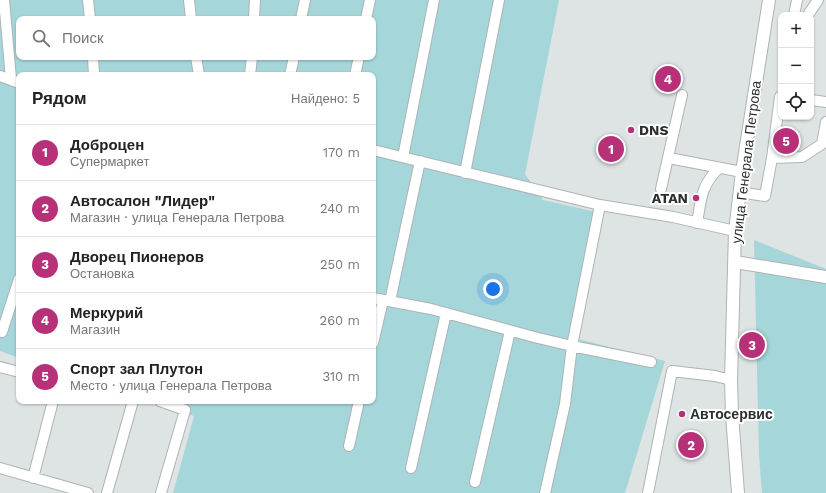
<!DOCTYPE html>
<html lang="ru">
<meta charset="utf-8">
<style>
:root{--surface:#fff;--page:#f2f2f2;--text:#222;--muted:#767676;--line:#e0e0e0;--accent:#b63178}
body{margin:0;font-family:"Work Sans",sans-serif;background:var(--page);color:var(--text)}
.controls{position:absolute;right:12px;top:12px;display:grid;overflow:hidden;border-radius:8px;box-shadow:0 1px 3px #0004}
.controls button{width:36px;height:36px;display:grid;place-items:center;padding:0;border:0;border-bottom:1px solid var(--line);background:var(--surface);color:var(--text);font:20px sans-serif}
.you{position:absolute;left:493px;top:289px;width:14px;height:14px;margin:-10px;border:3px solid #fff;border-radius:50%;background:#1a73e8;box-shadow:0 0 0 6px #1a73e833}
.badge{display:grid;place-items:center;width:26px;height:26px;border-radius:50%;background:var(--accent);color:#fff;font-size:13px;font-weight:700}
.pin{position:absolute;translate:-50% -50%;border:2px solid #fff;box-shadow:0 1px 4px #0006}
.list{margin:0;padding:0;list-style:none}
h2{display:flex;justify-content:space-between;align-items:center;height:52px;margin:0;padding:0 16px;font-size:17px}
h2 small{font-size:13px;font-weight:400;color:var(--muted)}
.list li{display:grid;grid-template-columns:26px 1fr auto;gap:12px;align-items:center;box-sizing:border-box;height:56px;padding:0 16px;border-top:1px solid var(--line)}
.list b{display:block;font-size:15px;white-space:nowrap}
.list p{margin:0;font-size:13px;white-space:nowrap;color:var(--muted)}
.list em{font-size:13px;font-style:normal;color:var(--muted)}
.icon{flex:none;width:22px;height:22px;fill:none;stroke:currentColor;stroke-width:2;stroke-linecap:round;stroke-linejoin:round}
.map{position:relative;flex:none;width:826px;height:493px;overflow:hidden}
.search{position:absolute;background:var(--surface);box-shadow:0 1px 3px #0004;left:16px;top:16px;width:360px;height:44px;display:flex;align-items:center;gap:10px;box-sizing:border-box;padding:0 14px;border-radius:8px;color:var(--muted);font-size:15px}
.panel{position:absolute;background:var(--surface);box-shadow:0 1px 3px #0004;left:16px;top:72px;width:360px;height:332px;border-radius:8px}
.map>svg:first-child{display:block}
.green{fill:#a4d6da;fill-rule:evenodd}
.lines{fill:none;stroke-linecap:round;stroke-linejoin:round}
.minor-casing{stroke:#aeb3b4;stroke-width:12}
.major-casing{stroke:#aeb3b4;stroke-width:14}
.minor{stroke:#fff;stroke-width:10}
.major{stroke:#fff;stroke-width:12}
.poi-dot{fill:#b63178;stroke:#fff;stroke-width:1.5}
.labels{text-anchor:middle;dominant-baseline:central;stroke-width:4;stroke-linejoin:round;paint-order:stroke}
.poi-label{font-size:14px;font-weight:bold;fill:#2d2f2f;stroke:#fff;text-anchor:start}
.street-label{font-size:14px;fill:#2d2f2f;stroke:#fff}
</style>
<div class="map">
<svg width="826" height="493" viewBox="0 0 826 493">
<rect width="100%" height="100%" fill="#dee3e4"/>
<path class="green" d="M0,0H559L525,174L543,200L601,213L578,339L665,361L625,493H173L194,416L148,401H373V75H19V358L0,351ZM19,19H373V57H19Z
M754,240L826,269V493H762L759,455Z"/>
<g class="lines">
<g class="minor-casing">
<path id="minor" d="M4,0L11,79
M88,0L90,19
M189,0L191,19
M794,15L797,0
M808,15L818,0
M254,19L255,0
M301,19L305,0
M366,19L370,0
M93,57L94,75
M196,57L199,75
M250,75L252,57
M290,75L294,57
M355,75L359,57
M0,76L19,83
M811,100L826,102
M373,150L600,205L673,217L735,231
M403,157L434,0
M669,158L742,172
M772,158L802,157L822,144L826,122
M465,173L499,0
M661,189L682,95
M739,192L765,196L772,158L780,97H781
M697,223C701,200 701,185 719,168
M373,298L431,309L538,338L572,346L651,362
M390,301L420,161
M2,332L19,279
M373,343L383,300
M0,367L19,372
M160,401L185,410L161,493
M349,446L359,401
M0,468L88,493
M411,468L446,313
M33,478L53,401
M475,482L510,331
M107,493L133,401
M545,493L565,404L572,346L600,205
M648,493L672,371L715,376L731,380"/>
</g>
<g class="major-casing">
<path id="major" d="M735,262L826,277
M738,493L732,415L731,380L735,231L742,172L769,0"/>
</g>
<use href="#minor" class="minor"/>
<use href="#major" class="major"/>
</g>
<g class="poi-dot">
<circle cx="631" cy="130" r="4"/>
<circle cx="696" cy="198" r="4"/>
<circle cx="682" cy="414" r="4"/>
</g>
<g class="labels">
<g class="poi-label">
<text x="639" y="130">DNS</text>
<text x="688" y="198" text-anchor="end">ATAN</text>
<text x="690" y="414">Автосервис</text>
</g>
<g class="street-label">
<text transform="translate(746 162) rotate(-83)">улица Генерала Петрова</text>
</g>
</g>
</svg>
<div class="controls">
<button>+</button>
<button>−</button>
<button><svg class="icon" aria-label="locate" viewBox="0 0 24 24"><circle cx="12" cy="12" r="6"/><path d="M12 2v4M12 18v4M2 12h4M18 12h4"/></svg></button>
</div>
<div class="you"></div>
<div class="pin badge" style="left:611px;top:149px">1</div>
<div class="pin badge" style="left:691px;top:445px">2</div>
<div class="pin badge" style="left:752px;top:345px">3</div>
<div class="pin badge" style="left:668px;top:79px">4</div>
<div class="pin badge" style="left:786px;top:141px">5</div>
<div class="search"><svg class="icon" aria-label="search" viewBox="0 0 24 24"><circle cx="10" cy="10" r="6"/><path d="M15 15l6 6"/></svg>Поиск</div>
<section class="panel">
<h2>Рядом<small>Найдено: 5</small></h2>
<ul class="list">
<li><span class="badge">1</span><div><b>Доброцен</b><p>Супермаркет</p></div><em>170 m</em></li>
<li><span class="badge">2</span><div><b>Автосалон &quot;Лидер&quot;</b><p>Магазин · улица Генерала Петрова</p></div><em>240 m</em></li>
<li><span class="badge">3</span><div><b>Дворец Пионеров</b><p>Остановка</p></div><em>250 m</em></li>
<li><span class="badge">4</span><div><b>Меркурий</b><p>Магазин</p></div><em>260 m</em></li>
<li><span class="badge">5</span><div><b>Спорт зал Плутон</b><p>Место · улица Генерала Петрова</p></div><em>310 m</em></li>
</ul>
</section>
</div>
